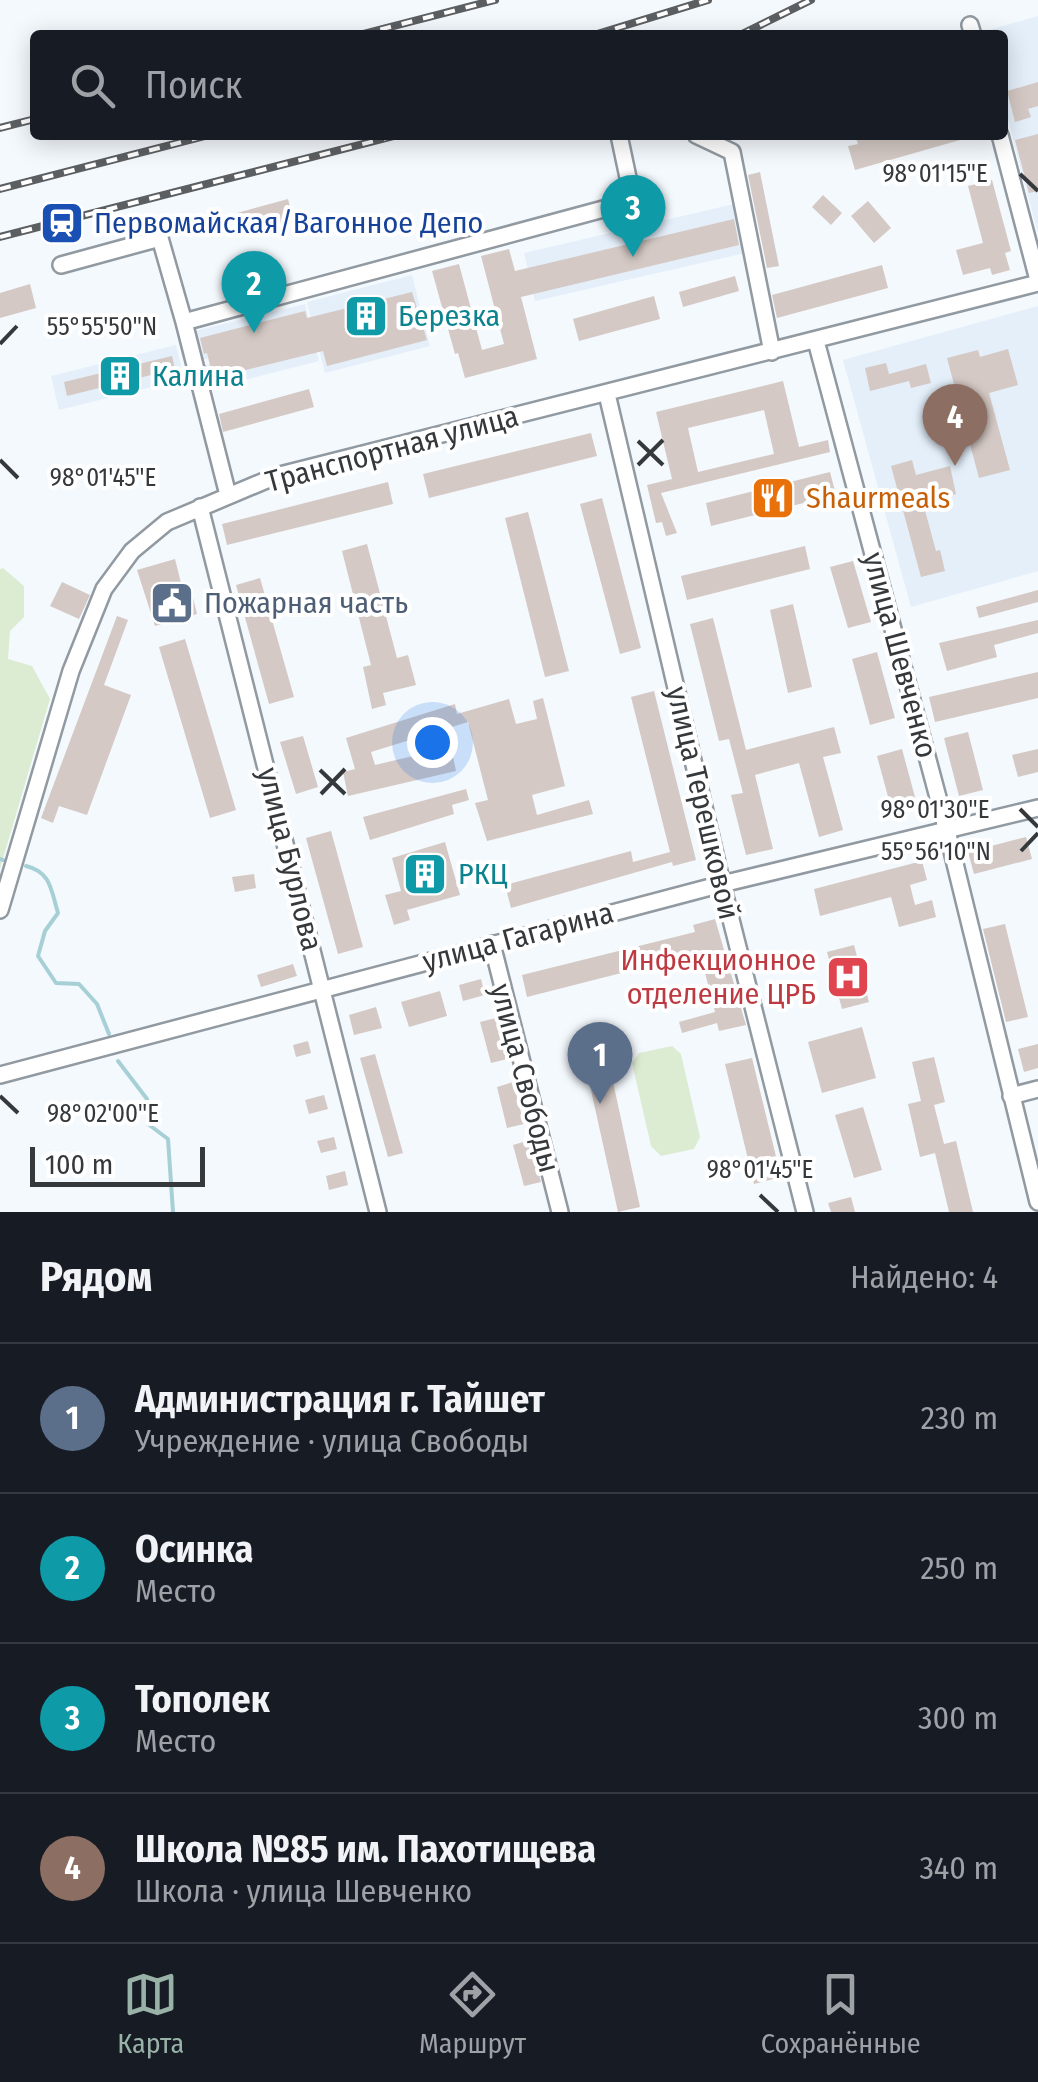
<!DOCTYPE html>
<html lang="ru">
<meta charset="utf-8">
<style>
:root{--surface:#171b24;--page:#20242c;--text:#f1f3f6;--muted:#9ea1a6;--line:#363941;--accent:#99b2a8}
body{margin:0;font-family:"Fira Sans Condensed",sans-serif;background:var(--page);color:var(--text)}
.scale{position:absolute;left:30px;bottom:25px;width:175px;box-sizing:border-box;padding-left:10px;border:5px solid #36393c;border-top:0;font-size:28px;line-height:35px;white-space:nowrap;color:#36393c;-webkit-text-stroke:8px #fff;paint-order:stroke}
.you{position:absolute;left:432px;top:742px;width:35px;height:35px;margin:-25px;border:8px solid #fff;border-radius:50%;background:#1a73e8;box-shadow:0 0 0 15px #1a73e833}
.badge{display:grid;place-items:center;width:65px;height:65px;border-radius:50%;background:var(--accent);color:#fff;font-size:32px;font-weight:700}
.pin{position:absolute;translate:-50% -82px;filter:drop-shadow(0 2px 5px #0008)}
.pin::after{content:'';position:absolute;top:52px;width:35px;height:30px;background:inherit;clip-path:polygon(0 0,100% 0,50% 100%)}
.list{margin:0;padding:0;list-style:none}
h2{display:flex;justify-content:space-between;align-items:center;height:130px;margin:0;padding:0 40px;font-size:42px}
h2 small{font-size:32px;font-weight:400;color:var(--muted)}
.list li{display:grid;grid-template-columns:65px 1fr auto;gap:30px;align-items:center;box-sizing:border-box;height:150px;padding:0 40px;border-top:2px solid var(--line)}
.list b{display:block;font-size:38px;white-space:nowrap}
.list p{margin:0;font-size:32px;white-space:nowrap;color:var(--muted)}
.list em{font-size:32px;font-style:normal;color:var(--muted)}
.icon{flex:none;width:55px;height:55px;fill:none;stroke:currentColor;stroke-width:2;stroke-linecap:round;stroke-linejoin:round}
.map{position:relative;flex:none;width:1038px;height:1212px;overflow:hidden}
.search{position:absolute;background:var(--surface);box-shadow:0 5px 25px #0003;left:30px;right:30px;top:30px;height:110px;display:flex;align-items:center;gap:25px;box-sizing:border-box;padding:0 35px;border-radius:10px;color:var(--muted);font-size:38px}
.sheet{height:730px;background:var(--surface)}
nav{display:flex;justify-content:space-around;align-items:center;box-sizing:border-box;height:140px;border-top:2px solid var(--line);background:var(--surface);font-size:28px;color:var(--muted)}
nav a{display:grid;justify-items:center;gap:5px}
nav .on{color:var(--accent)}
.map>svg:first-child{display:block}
.built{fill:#e4effa}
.green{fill:#dcecd2}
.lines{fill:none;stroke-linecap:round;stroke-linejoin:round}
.stream{stroke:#a7d0d6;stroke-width:4}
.building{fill:#d4c9c4;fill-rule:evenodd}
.minor-casing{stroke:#9199a1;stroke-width:20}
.minor{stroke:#fff;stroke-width:15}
.rail-casing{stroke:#5c5f62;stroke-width:8}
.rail{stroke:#fff;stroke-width:4;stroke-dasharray:11;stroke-linecap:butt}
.ticks{fill:none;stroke:#36393c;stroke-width:4}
.labels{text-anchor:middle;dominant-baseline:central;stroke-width:8;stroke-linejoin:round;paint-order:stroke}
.transit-label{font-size:30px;fill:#164399;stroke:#fff;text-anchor:start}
.culture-label{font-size:30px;fill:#0d838f;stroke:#fff;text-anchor:start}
.street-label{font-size:30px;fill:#36393c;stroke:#fff}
.food-label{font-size:30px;fill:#c56008;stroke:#fff;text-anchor:start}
.service-label{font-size:30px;fill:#4e5e75;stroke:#fff;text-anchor:start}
.health-label{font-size:30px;fill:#be3a42;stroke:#fff;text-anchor:end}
.ticks-label{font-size:25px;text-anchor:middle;fill:#36393c;stroke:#fff;stroke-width:8;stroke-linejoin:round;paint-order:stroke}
</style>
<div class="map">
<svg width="1038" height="1212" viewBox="0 0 1038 1212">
<rect width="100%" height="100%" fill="#f4f9fe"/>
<path class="built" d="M1038,16V234L1003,100V35H986L985,31Z
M734,204L745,253L535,301L524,253Z
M412,275L430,346L325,373L307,302Z
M305,304L312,332L203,360L195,331Z
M1038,306V571L911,607L843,360Z
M313,338L319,361L212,388L206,365Z
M176,345L184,379L59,410L51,376Z"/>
<path class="green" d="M3,568L24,586V617L10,631L8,659L32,666L50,699L0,869V569Z
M672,1046L681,1054L700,1137L694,1149L661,1156L651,1146L632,1063L639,1053Z"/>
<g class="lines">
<path class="stream" d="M0,859L3,860
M26,866C51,872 51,890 58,913L45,931L38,956L56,983L79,984L97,1004L109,1034
M118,1061L147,1099L148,1124L168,1139L173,1212"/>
</g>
<path class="building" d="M1038,82V106L1028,109L1031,117L1015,122L1007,91Z
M1038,134V191L1029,193L1015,140Z
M855,135H966L967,138L855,170L848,146L858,144Z
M760,172L779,266L767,268L748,175Z
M992,180L1011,251L1005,253L1010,270L992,275L990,268L963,275L956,250L983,243L968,186Z
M823,195L842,213L831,225L812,207Z
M288,199L294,222L243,236L237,213Z
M868,201L891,228L874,243L851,216Z
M734,219L739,245L521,297L537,359L465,378L458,353L455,354L432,271L459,264L482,350L504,344L481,256L509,249L515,271Z
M882,265L888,288L777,318L772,295Z
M735,276L739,291L683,307L679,292Z
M30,284L36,308L0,318V293Z
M412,292L427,340L327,366L323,351L213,378L207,353L204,354L200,338L305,311L307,318Z
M654,296L660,319L579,341L573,319Z
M1008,349L1018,385L989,393L1010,470L979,478L947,358L978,350L980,357Z
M172,356L175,369L67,396L64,382Z
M886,363L889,374L926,364L931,383L911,388L909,381L870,391L865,368Z
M783,381L799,447L828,440L830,452L661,493L677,533L666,536L662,522L656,523L647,485L672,479L656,412ZM764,410L774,454L698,472L688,428Z
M309,389L314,407L223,432L219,414Z
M591,433L597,456L429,498L423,474Z
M912,460L916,475L950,466L956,494L923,503L936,551L940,550L945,571L921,577L891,466Z
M830,472L836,495L711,526L706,503Z
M388,482L393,504L227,545L222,524Z
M602,498L641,648L620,654L580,504Z
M528,512L569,671L545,677L505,518Z
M367,544L397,658L408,655L416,685L383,693L386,705L372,709L363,667L371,665L342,551Z
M805,546L810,569L687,600L681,576Z
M175,559L183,591L191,589L197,614L155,626L137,570Z
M853,561L871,622L848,628L830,567Z
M260,578L294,697L269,704L236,585Z
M62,582L90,595L79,619L50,606Z
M1038,590V602L979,618L976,607Z
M793,604L812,687L788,693L770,610Z
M117,616L128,620L104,685L131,695L87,815L59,806L53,823L41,818Z
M713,618L746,750L834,727L841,753L823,757L843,830L819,837L799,763L755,775L773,849L746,855L731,795L743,793L729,739L719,741L690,624Z
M1038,620V633L994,645L997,657L947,671L939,643Z
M185,639L236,810L210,818L159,647Z
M877,652L895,718L870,725L852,659Z
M1038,672V698L935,722L929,697Z
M654,691L696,860L673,866L672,862L511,908L505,885L631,851L633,862L670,852L631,697Z
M543,698L565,786L532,795L537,815L589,800L593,814L487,841L475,803L488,800L468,722L371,752L375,765L451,747L456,771L348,796L343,772L355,769L346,738L455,704L457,714L509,699L516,724L537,719L533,701Z
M968,732L983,790L959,796L944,738Z
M303,736L318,787L296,794L280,742Z
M902,749L918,808L893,815L877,756Z
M1038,749V772L1018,777L1012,755Z
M466,789L469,800L452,805L454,814L370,840L363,817Z
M331,831L363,947L338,954L306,838Z
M1026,837L1032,859L974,874L968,852Z
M445,842L460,895L407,910L410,920L394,925L385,895L401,891L392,858Z
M922,861L927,880L910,885L915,905L932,900L936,917L899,927L891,897L820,916L814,889Z
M254,874L256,888L235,892L232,877Z
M715,919L746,1025L719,1031L717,1023L682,1033L679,1022L715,1012L700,953L527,997L522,975L695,932L693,925Z
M1005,924L1028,1017L1006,1022L983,929Z
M854,945L869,1002L842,1009L827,952Z
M293,964L297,976L261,987L257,975Z
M481,979L485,995L463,1001L459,985Z
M440,991L447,1016L409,1027L401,1002Z
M376,1007L382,1028L354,1035L349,1015Z
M496,1018L507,1059L491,1063L480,1022Z
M862,1027L876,1078L822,1093L808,1042Z
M604,1040L640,1207L618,1212L581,1045Z
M308,1041L311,1053L296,1057L293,1045Z
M1038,1044V1068L1024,1072L1018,1049Z
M375,1054L403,1153L388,1157L360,1058Z
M934,1057L945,1102L934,1105L944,1144L956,1141L973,1212H949L935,1153L920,1157L908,1104L921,1101L912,1062Z
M752,1058L781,1177L754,1184L725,1064Z
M513,1082L524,1124L507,1128L497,1087Z
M324,1095L328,1109L309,1114L305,1100Z
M863,1107L882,1170L854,1178L835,1115Z
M334,1137L337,1149L321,1153L317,1141Z
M530,1140L541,1182L524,1186L513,1145Z
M345,1171L348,1185L329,1190L326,1176Z
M851,1197L855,1212H831L828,1203Z"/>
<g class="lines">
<g class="minor-casing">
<path id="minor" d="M970,25L973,35
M696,135L732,152L772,352
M1000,135L1038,280
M61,265L160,238L184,322
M816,341L947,831L1038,1202
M607,394L722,884L805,1212
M228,495L184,322L633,201L619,135
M200,507L378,1212
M0,910L71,671L104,589L132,551L167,522L276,476L1038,283
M492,944L560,1212
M0,1075L722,884L1038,808
M1011,1096L1038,1089"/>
</g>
<use href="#minor" class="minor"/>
<g class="rail-casing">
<path id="rail" d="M359,35L495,0
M594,35L708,0
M740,35L811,0
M0,128L35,119
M0,189L209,135
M0,237L398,135"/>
</g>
<use href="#rail" class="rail"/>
</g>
<path class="ticks" d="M1020,174L1038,191M0,344L17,326M638,441L663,465M0,460L18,478M638,465L663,440M320,770L345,794M321,794L345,769M1020,809L1038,827M1021,851L1038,833M0,1096L18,1113M760,1195L778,1212"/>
<defs>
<g id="station-square" transform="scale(2.25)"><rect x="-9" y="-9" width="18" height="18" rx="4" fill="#1a4fb4" stroke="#fff"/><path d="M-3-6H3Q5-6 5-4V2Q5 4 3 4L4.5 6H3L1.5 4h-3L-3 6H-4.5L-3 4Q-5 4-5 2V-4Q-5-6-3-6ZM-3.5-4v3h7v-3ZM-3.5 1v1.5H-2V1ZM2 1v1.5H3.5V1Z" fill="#fff"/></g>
<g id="building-square" transform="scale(2.25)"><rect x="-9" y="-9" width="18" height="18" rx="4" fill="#0f9aa8" stroke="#fff"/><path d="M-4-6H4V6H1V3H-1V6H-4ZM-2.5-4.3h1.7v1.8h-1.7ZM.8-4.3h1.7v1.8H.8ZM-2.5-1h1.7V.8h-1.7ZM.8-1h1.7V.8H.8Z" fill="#fff"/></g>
<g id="restaurant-square" transform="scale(2.25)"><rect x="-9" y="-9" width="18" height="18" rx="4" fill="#e8710a" stroke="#fff"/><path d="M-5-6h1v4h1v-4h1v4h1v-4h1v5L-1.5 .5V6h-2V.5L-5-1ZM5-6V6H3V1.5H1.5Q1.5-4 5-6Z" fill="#fff"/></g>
<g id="civic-square" transform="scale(2.25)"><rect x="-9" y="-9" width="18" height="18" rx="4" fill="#5c6f8a" stroke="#fff"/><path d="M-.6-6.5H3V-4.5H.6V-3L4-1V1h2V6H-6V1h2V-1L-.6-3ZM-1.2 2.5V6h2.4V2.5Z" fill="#fff"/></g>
<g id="hospital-square" transform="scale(2.25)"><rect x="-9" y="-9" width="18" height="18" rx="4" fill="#e0444e" stroke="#fff"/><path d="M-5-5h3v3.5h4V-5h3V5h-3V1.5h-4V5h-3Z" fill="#fff"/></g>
</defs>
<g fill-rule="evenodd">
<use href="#station-square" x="62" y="223"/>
<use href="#building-square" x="366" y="316"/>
<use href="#building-square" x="120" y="376"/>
<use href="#restaurant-square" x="773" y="498"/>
<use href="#civic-square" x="172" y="603"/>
<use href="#building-square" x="425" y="874"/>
<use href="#hospital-square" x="848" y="977"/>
</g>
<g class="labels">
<g class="transit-label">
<text x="94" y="223">Первомайская/Вагонное Депо</text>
</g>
<g class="culture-label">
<text x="398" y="316">Березка</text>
<text x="152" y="376">Калина</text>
<text x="458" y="874">РКЦ</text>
</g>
<g class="street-label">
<text transform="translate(392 449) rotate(-15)">Транспортная улица</text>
<text transform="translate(900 655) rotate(75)">улица Шевченко</text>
<text transform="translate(703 803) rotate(77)">улица Терешковой</text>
<text transform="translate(290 859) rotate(76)">улица Бурлова</text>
<text transform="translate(518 937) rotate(-15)">улица Гагарина</text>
<text transform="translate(525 1078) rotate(75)">улица Свободы</text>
</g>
<g class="food-label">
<text x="806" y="498">Shaurmeals</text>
</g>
<g class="service-label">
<text x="204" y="603">Пожарная часть</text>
</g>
<g class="health-label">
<text x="816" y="960">Инфекционное<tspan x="816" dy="34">отделение ЦРБ</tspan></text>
</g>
</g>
<g class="ticks-label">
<text x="935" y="182">98°01'15"E</text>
<text x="102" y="335">55°55'50"N</text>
<text x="103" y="486">98°01'45"E</text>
<text x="935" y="818">98°01'30"E</text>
<text x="936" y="860">55°56'10"N</text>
<text x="103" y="1122">98°02'00"E</text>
<text x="760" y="1178">98°01'45"E</text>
</g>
</svg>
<div class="scale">100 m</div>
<div class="you"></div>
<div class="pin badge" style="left:600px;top:1104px;background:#5c6f8a">1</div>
<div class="pin badge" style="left:254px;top:333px;background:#0f9aa8">2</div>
<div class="pin badge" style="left:633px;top:257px;background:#0f9aa8">3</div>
<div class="pin badge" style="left:955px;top:466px;background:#8d6e63">4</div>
<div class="search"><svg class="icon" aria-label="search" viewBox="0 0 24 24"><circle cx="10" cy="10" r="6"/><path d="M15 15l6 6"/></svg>Поиск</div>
</div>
<section class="sheet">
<h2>Рядом<small>Найдено: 4</small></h2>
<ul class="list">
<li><span class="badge" style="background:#5c6f8a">1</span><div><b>Администрация г. Тайшет</b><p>Учреждение · улица Свободы</p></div><em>230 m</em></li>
<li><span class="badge" style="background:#0f9aa8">2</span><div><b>Осинка</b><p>Место</p></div><em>250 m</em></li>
<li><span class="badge" style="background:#0f9aa8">3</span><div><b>Тополек</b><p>Место</p></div><em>300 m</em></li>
<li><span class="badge" style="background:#8d6e63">4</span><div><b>Школа №85 им. Пахотищева</b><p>Школа · улица Шевченко</p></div><em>340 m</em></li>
</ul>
</section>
<nav>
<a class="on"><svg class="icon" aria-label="map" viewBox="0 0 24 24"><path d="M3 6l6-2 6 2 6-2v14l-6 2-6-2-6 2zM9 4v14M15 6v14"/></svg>Карта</a>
<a><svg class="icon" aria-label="directions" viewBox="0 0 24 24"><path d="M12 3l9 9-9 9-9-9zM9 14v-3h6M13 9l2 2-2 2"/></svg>Маршрут</a>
<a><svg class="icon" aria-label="saved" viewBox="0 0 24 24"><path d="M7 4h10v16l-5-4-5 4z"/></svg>Сохранённые</a>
</nav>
